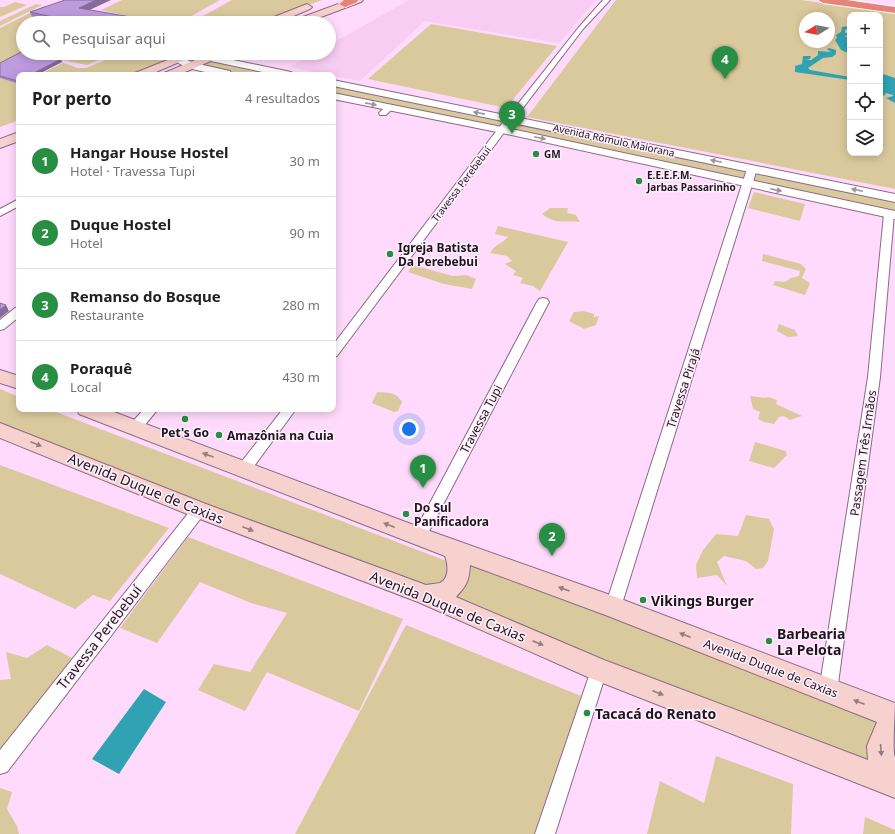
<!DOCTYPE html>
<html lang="pt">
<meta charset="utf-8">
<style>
:root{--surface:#fff;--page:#f6f6f6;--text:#202124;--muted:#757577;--line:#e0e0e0;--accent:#278e44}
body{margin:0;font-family:"Noto Sans",sans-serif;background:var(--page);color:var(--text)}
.controls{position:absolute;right:12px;top:12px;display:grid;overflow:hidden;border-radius:8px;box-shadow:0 2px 10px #0003}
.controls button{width:36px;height:36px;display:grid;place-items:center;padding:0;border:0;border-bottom:1px solid var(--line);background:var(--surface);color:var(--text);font:20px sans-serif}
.compass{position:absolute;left:799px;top:12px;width:36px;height:36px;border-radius:50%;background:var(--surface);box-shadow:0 2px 10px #0003;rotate:260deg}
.you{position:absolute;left:409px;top:429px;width:14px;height:14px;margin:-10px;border:3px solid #fff;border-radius:50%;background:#1a73e8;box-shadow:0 0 0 6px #1a73e833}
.badge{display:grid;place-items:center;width:26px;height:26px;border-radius:50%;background:var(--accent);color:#fff;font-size:13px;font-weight:700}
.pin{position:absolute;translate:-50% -33px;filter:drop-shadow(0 1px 2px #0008)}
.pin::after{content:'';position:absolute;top:21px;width:14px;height:12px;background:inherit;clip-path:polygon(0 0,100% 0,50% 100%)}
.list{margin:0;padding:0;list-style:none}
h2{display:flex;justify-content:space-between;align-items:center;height:52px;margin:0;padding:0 16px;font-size:17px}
h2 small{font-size:13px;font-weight:400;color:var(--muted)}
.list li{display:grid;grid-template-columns:26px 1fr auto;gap:12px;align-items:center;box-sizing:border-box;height:72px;padding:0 16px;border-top:1px solid var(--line)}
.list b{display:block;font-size:15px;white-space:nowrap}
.list p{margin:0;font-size:13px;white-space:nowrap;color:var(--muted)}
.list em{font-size:13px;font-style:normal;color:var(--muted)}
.icon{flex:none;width:22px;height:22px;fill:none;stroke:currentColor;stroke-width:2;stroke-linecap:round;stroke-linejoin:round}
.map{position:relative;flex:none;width:895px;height:834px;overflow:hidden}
.search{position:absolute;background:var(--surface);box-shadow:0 2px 10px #0003;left:16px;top:16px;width:320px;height:44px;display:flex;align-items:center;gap:10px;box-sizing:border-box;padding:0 14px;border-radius:22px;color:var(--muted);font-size:15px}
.panel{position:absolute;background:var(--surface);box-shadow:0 2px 10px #0003;left:16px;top:72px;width:320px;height:340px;border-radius:8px}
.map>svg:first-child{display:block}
.built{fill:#f7cdf4}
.green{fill:#dac99d;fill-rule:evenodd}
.water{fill:#30a2b2}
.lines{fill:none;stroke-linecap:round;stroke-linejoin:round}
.minor-casing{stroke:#8a6a88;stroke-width:2}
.tertiary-casing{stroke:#8a6a88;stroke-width:2}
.secondary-casing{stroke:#8a6a88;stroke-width:2}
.trunk-casing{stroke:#fff;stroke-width:2}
.minor{fill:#fff;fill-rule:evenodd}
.tertiary{fill:#fff;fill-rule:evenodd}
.secondary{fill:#f6d1cd;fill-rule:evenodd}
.trunk{fill:#e6847a;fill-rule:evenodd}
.wall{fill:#a485bf}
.shaded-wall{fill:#866c9b}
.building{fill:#bf9bde;stroke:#866c9b}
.oneway{fill:#9b959b}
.oneway2{fill:#967c7f}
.poi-dot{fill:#278e44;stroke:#fff0fd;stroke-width:1.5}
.labels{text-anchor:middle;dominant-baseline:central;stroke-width:3;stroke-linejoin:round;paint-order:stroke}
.far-street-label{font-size:10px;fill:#211420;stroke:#fff0fd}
.far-poi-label{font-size:10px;font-weight:bold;fill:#211420;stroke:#fff0fd;text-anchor:start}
.poi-label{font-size:12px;font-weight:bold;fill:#211420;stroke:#fff0fd;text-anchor:start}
.street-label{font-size:12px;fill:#211420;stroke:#fff0fd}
.near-street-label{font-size:14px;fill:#211420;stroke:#fff0fd}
.near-poi-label{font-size:14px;font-weight:bold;fill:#211420;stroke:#fff0fd;text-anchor:start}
</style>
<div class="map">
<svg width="895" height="834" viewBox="0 0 895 834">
<rect width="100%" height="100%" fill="#ffdafc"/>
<path class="built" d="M409,0H596L559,43L425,21L360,81L289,67L315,53H329V45Z"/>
<path class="green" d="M122,0H220L179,23L150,21L101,10Z
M232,0H322L262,23H190Z
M616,0H801L895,13V189L527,117ZM850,15H880V153H850ZM805,18H829V42H805Z
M15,2L27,5L0,17V7H4Z
M36,4L42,5L0,26V21Z
M44,6L59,8L35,19L49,23H23V53L0,65V28Z
M431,24L557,46L506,108L368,79Z
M29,53H115L87,65Z
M122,53H188L133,75H38L63,63L78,68H86Z
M207,60L277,75H242L196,65Z
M0,78L19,84V120L0,127Z
M333,85L505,120L498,127L333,94Z
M513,121L895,201V213L506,129Z
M754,192L805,204L800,221L748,208Z
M550,208H568L567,213L576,215L580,222C564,220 555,225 542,214Z
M498,226L568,242L540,291L533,286L520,283L523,278L513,275L516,271L505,264L512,261L507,256L490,253C495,244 502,244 508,237L495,234Z
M763,254L801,264L806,269L802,278L810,283L805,295L773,285L775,281L785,282L791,278L799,276L800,271L762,261Z
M412,265L453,276L466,275L476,279L472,289L444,284L408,272Z
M584,311L594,314V317L599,316L596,325L584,329L569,321L574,312Z
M779,324L795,330L798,336L788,337L777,331Z
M0,389L19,397V409H48L449,562L452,571L444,583L428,586L167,491L0,423Z
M377,392C388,393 395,391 402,402L398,411L394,412L372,403Z
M750,396L765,398L769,397L777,400L776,404L802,416L790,420L784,416L779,417L774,424L764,422L758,419L760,412L753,409Z
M755,442L786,451L787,455L774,468L749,461Z
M0,465L169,528L110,601L93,595L75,609L0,574Z
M746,515L769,519L774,529L768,561L763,568L756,569L746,561L724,556L717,562L727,586L717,575L697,578L696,565L703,550L716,534L738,536Z
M188,537L403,619L359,711L267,672L245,711L198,690L214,664L250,672L287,613L251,603L200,582L157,643L120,628Z
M464,559L881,721L878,769L448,596Z
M406,625L581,696L536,834H295Z
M47,645L76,660L0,756V680L11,679L6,652L27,658Z
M716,756L793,784L791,834H647L660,781L704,803Z
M0,788L12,792L7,809L17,826L19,834H0Z
M865,817L895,830V834H863Z"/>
<path class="water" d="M850,21V27L845,30V33L850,32V35L844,36L850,38V46L848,50L850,54L841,50L835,40L837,38L836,35L841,32L842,27L849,26L847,22Z
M829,48L836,50V54L832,57L823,58L808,68L810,70L850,77V80L795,72V66L802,64L803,56H811L810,59L806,60H811L818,55V51L831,52L827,49Z
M880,73L895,78V103L886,98L893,96V95L886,93L884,96L880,92V91L882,90L880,89Z
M144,689L166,702L119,774L92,759Z"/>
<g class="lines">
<g class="minor-casing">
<path id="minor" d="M603,0H610L583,29L500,138L337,356L333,357V345L494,134L579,27Z
M387,105H390L394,107L386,115H380L379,113Z
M752,166L757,169L621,607L619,612L613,614L607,612L605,607L747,169Z
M19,199V206L0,216V209Z
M889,211L894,214L880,377L837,691L834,697L828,700L822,697L819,691L868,377L884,214Z
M543,298L547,299L549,302L424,541L419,543L414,541L412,537L414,533L537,302L539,299Z
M19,307V317L4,329L0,330V320L15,308Z
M144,409H158L139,432L134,433L129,432L127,428Z
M283,409H296L249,473L244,474L239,473L237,469L239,465Z
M199,504L204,506L206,510L204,514L7,772L0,774V750L194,506Z
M599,662L605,664L607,670L555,834H535L591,670L593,664Z"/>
</g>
<g class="tertiary-casing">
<path id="tertiary" d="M209,55L291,72L296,75H277L206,60L204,58L206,56Z
M178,56L194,63L230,71L231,73L230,75C216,75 182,69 173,59Z
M333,80L895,194V202L333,86Z
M333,93L502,127L895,211V219L502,133L333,99Z"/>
</g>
<g class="secondary-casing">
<path id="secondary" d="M349,0H363L361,2L305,23H291L292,21Z
M307,4L312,7L310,9L277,23H263L264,21Z
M212,53H226L225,55L178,75H162L164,73Z
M180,55L184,56L185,58L184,60L149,75H133L135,73Z
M19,132V141L0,148V139Z
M0,370L19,376V389L0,383Z
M77,409H106L427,530L613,596L895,703C895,713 892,752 895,757V798L590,678L418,602L192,516L0,438V423L206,504L426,585C430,584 436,584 440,583C450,578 448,564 445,556L79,414ZM470,565L608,616L877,722L867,746L868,760L604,660L456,597C467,585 469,581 470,565Z"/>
</g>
<g class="trunk-casing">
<path id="trunk" d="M344,0H358L357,2L345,7L339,4Z
M818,0H847L895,7V13L823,3Z"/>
</g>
<use href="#minor" class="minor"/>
<use href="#tertiary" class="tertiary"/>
<use href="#secondary" class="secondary"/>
<use href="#trunk" class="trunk"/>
</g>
<path class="wall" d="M90,10L133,23H52L33,19L30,12Z
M61,59L62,62L19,75V84L0,78V63Z"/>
<path class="shaded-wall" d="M96,0H111L81,14L79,8Z
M131,17L133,23H118Z
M61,59L62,62L37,75H30Z
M6,305L9,311L0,318V310Z"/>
<path class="building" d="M65,0H96L79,8L131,17L118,23H93L83,21L79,23L30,12Z
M21,52H23V53H29L61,59L30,75H19V81H18L0,76V63Z
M0,303L6,305L0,310Z"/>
<defs><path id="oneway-solid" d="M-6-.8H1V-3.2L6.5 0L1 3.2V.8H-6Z"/></defs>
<g class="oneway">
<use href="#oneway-solid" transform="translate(371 104) rotate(11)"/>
<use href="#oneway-solid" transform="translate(479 113) rotate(-169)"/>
<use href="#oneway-solid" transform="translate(540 138) rotate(12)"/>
<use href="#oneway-solid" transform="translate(716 161) rotate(-168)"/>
<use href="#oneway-solid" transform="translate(776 190) rotate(12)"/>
<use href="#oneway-solid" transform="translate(857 190) rotate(-168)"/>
</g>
<g class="oneway2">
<use href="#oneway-solid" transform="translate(36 444) rotate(22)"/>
<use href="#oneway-solid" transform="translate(208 455) rotate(-160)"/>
<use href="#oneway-solid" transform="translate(389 525) rotate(-159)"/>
<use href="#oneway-solid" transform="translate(248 529) rotate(21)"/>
<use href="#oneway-solid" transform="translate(564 589) rotate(-160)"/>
<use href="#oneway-solid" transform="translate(685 635) rotate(-159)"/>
<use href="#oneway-solid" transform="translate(538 643) rotate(23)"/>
<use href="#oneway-solid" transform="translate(658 693) rotate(21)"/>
<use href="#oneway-solid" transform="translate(859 702) rotate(-159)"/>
<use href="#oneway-solid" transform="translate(881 750) rotate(85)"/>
</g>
<g class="poi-dot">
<circle cx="536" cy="154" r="4"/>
<circle cx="639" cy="181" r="4"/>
<circle cx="390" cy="254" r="4"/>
<circle cx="185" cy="419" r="4"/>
<circle cx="219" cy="435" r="4"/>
<circle cx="406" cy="514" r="4"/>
<circle cx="643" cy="600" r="4"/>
<circle cx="769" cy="641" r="4"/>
<circle cx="587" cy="713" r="4"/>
</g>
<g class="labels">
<g class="far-street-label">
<text transform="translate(614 140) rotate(12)">Avenida Rômulo Maiorana</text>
<text transform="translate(461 184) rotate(-53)">Travessa Perebebuí</text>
</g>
<g class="far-poi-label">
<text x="544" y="154">GM</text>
<text x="647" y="175">E.E.E.F.M.<tspan x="647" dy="12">Jarbas Passarinho</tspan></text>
</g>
<g class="poi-label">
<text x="398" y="247">Igreja Batista<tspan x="398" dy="14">Da Perebebui</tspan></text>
<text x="185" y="432" text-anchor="middle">Pet's Go</text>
<text x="227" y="435">Amazônia na Cuia</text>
<text x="414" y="507">Do Sul<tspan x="414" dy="14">Panificadora</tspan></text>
</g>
<g class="street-label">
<text transform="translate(683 388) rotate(-72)">Travessa Pirajá</text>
<text transform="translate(481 419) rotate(-62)">Travessa Tupi</text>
<text transform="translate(863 453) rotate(-82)">Passagem Três Irmãos</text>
<text transform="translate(771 668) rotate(21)">Avenida Duque de Caxias</text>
</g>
<g class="near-street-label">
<text transform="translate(146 488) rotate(22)">Avenida Duque de Caxias</text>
<text transform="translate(448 606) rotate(22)">Avenida Duque de Caxias</text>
<text transform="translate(99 637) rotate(-52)">Travessa Perebebuí</text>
</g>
<g class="near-poi-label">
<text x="651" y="600">Vikings Burger</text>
<text x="777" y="633">Barbearia<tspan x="777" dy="16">La Pelota</tspan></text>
<text x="595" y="713">Tacacá do Renato</text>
</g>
</g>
</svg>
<div class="controls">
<button>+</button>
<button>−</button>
<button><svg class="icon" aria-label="locate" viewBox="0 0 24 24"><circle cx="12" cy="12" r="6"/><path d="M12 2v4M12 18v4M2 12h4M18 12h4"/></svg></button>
<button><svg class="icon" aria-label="layers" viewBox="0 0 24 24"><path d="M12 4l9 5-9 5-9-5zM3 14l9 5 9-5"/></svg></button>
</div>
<svg class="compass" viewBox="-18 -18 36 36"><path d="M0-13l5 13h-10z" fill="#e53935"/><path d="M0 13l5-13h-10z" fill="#757577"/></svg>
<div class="you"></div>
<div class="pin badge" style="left:423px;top:488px">1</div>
<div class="pin badge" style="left:552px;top:556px">2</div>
<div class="pin badge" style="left:512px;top:134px">3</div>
<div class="pin badge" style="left:725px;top:79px">4</div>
<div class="search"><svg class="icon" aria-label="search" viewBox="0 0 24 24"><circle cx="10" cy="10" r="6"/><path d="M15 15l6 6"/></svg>Pesquisar aqui</div>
<section class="panel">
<h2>Por perto<small>4 resultados</small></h2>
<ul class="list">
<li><span class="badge">1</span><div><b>Hangar House Hostel</b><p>Hotel · Travessa Tupi</p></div><em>30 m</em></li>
<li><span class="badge">2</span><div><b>Duque Hostel</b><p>Hotel</p></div><em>90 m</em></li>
<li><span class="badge">3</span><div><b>Remanso do Bosque</b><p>Restaurante</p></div><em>280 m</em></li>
<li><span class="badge">4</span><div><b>Poraquê</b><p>Local</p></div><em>430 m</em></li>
</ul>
</section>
</div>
